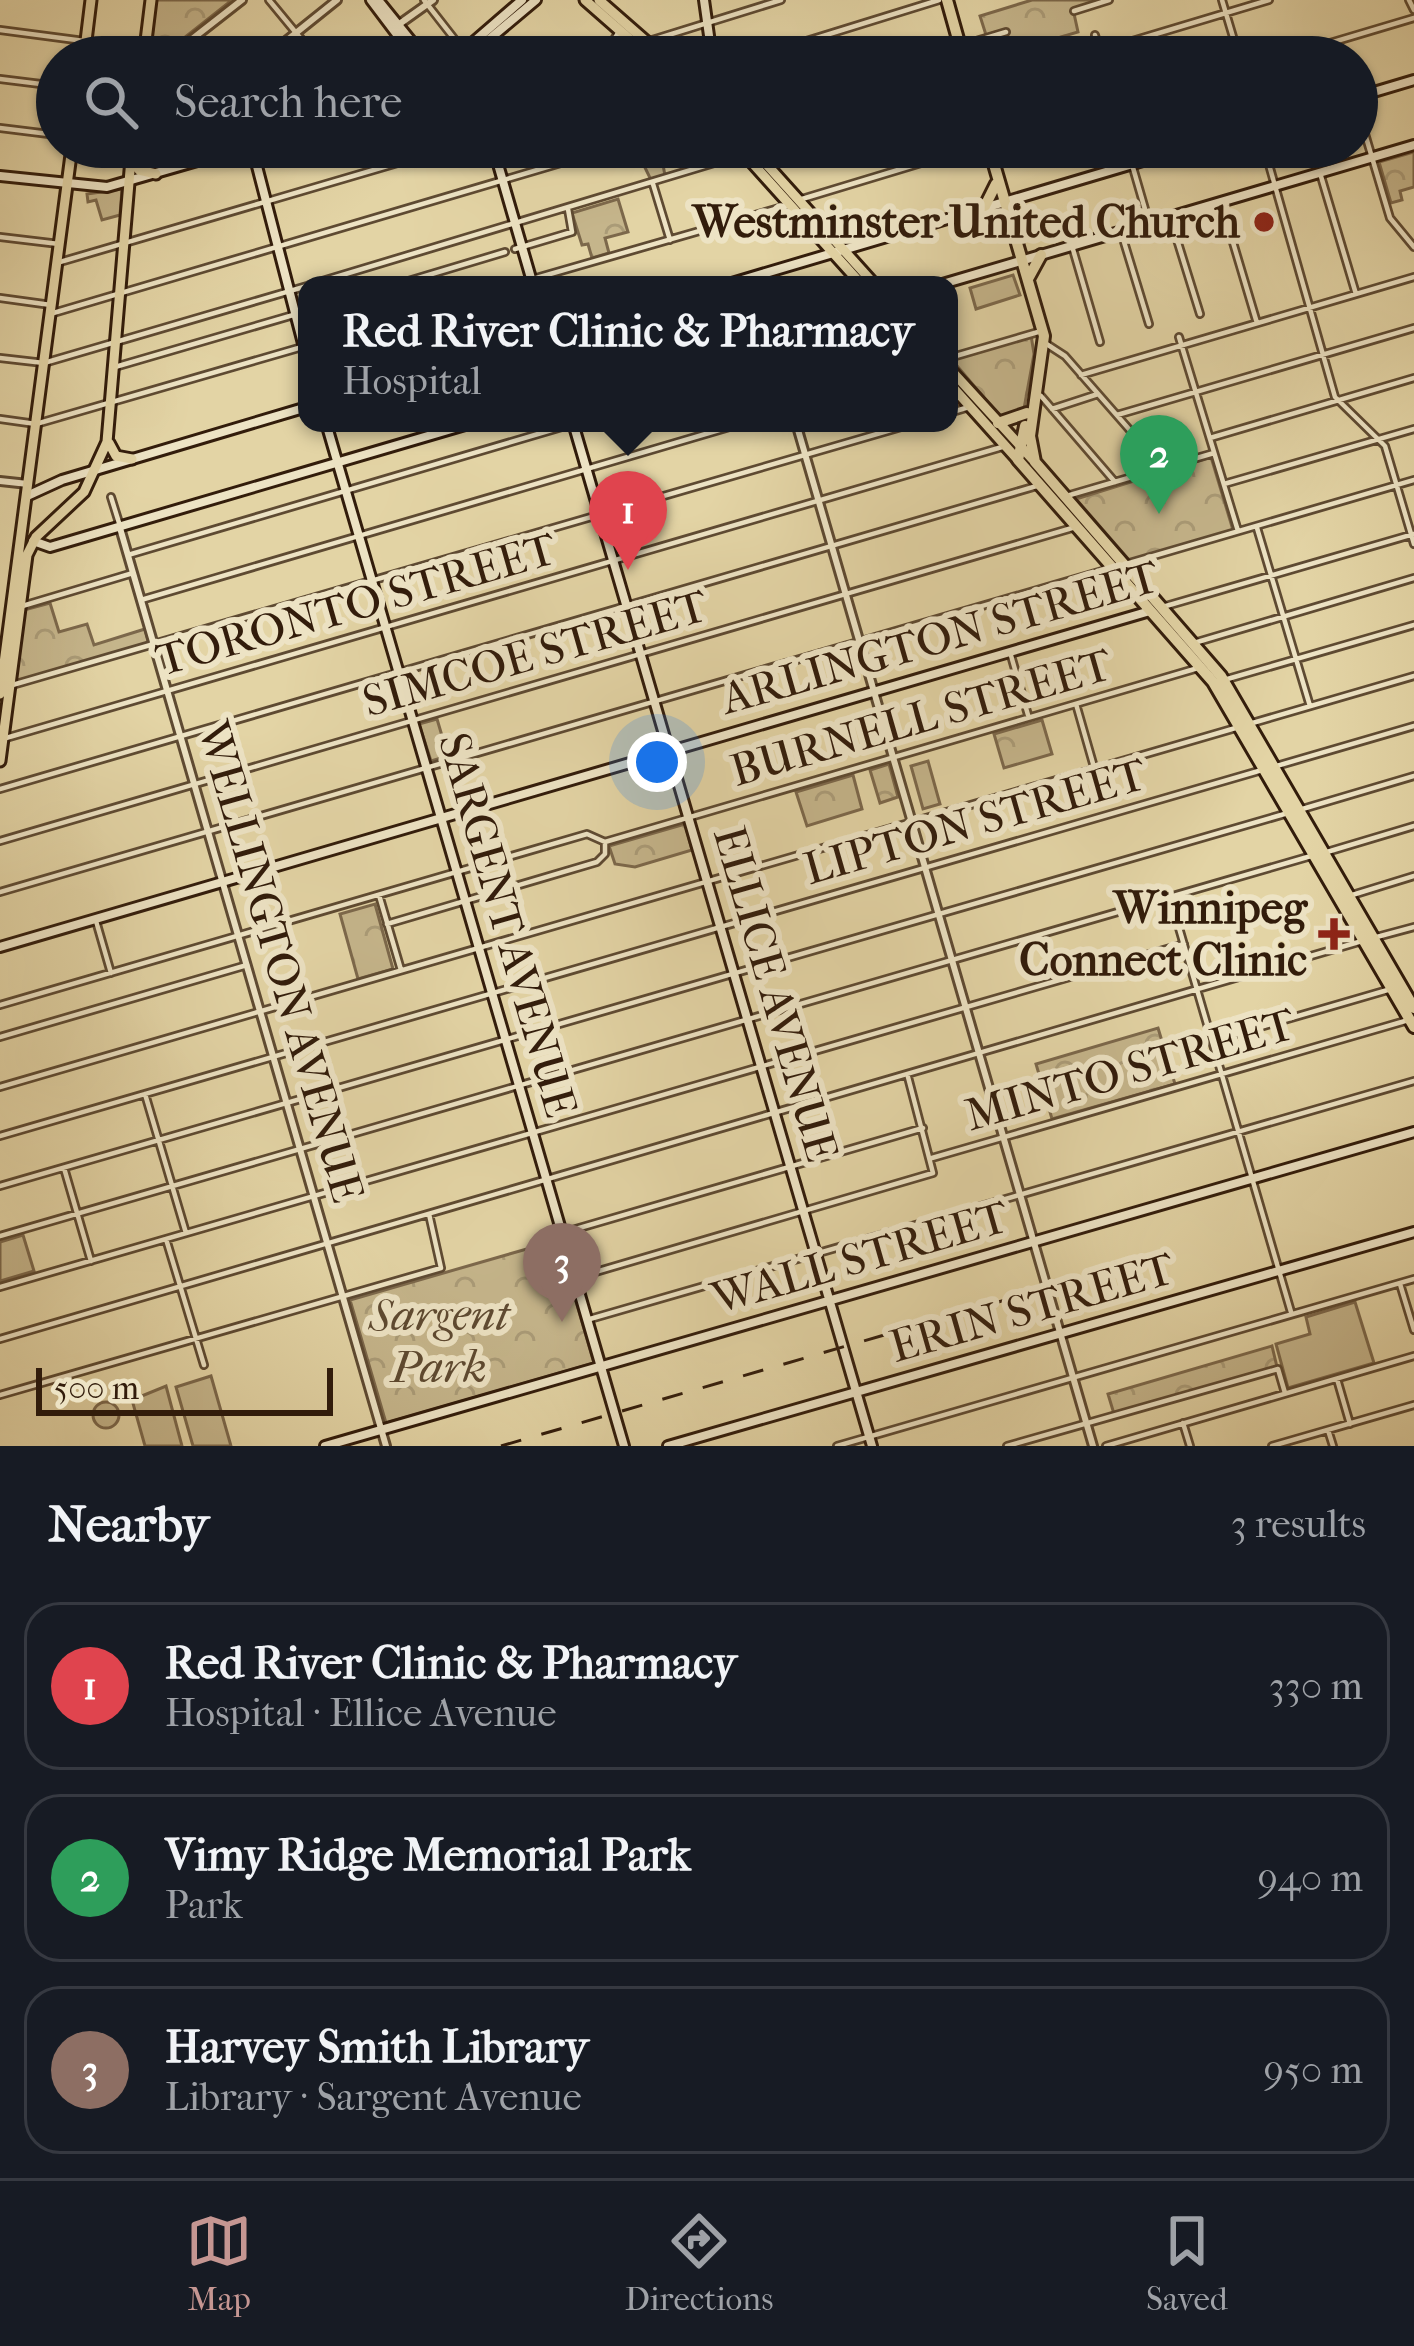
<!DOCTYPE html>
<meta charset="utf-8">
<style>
:root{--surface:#171b24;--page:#242831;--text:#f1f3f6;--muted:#9ea1a6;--line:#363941;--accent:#c59692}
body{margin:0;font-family:"IM FELL French Canon",serif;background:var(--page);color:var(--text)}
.scale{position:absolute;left:36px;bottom:30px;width:297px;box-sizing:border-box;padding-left:12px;border:6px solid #321c0b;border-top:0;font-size:33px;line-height:42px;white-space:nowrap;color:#321c0b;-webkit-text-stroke:9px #ede3c4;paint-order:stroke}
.you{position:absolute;left:657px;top:762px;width:42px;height:42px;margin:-30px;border:9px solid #fff;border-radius:50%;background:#1a73e8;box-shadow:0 0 0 18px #1a73e833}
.badge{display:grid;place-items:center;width:78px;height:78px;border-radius:50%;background:var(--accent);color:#fff;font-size:39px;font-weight:700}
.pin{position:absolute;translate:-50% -99px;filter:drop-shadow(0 3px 6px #0008)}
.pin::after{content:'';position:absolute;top:63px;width:42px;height:36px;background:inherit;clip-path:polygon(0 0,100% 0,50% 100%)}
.popup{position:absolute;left:298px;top:276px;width:660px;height:156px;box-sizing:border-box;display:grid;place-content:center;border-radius:24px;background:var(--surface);filter:drop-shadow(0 3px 9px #0005);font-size:39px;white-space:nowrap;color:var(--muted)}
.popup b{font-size:45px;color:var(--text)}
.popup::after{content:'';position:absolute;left:50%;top:100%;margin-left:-24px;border:24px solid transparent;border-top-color:var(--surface)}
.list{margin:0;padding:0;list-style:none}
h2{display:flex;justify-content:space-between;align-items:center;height:156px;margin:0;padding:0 48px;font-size:51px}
h2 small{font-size:39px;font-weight:400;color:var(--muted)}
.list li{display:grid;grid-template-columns:78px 1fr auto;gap:36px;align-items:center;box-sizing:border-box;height:168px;margin:0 24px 24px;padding:0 24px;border:3px solid var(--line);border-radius:36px}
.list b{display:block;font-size:45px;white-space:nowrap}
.list p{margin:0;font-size:39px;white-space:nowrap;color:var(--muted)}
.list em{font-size:39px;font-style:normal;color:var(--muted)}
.icon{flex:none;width:66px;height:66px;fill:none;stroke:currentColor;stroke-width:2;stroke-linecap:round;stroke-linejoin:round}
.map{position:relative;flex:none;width:1414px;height:1446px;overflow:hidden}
.search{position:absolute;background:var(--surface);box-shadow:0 3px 9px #0004;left:36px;right:36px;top:36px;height:132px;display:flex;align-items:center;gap:30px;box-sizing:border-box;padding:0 42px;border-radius:66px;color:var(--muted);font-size:45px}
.sheet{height:732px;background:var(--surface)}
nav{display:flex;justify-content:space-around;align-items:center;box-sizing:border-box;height:168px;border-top:3px solid var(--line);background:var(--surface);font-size:33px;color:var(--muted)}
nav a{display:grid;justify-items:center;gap:6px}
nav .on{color:var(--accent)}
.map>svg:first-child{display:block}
.grass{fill:#c5b58b;stroke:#7c684b;stroke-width:3}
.forest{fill:url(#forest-crowns);stroke:#7c684b;stroke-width:3}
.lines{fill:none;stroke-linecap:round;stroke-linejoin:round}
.minor-casing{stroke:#5e4a32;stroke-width:10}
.tertiary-casing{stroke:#5e4a32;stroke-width:12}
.secondary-casing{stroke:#321c0b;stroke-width:14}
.primary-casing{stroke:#321c0b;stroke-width:15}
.trunk-casing{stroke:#321c0b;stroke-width:16}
.minor{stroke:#ede3c4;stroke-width:4.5}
.tertiary{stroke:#ede3c4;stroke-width:6}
.secondary{stroke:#ede3c4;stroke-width:8}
.primary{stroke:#e3d4a5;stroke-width:9}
.trunk{stroke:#e3d4a5;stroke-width:10}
.rail{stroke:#321c0b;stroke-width:3;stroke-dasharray:21 21;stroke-linecap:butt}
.poi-dot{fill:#8f2418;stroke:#ede3c4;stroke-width:4.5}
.labels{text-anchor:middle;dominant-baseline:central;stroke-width:12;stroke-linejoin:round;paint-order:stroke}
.poi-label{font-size:45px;font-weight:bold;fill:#321c0b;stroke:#ede3c4;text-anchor:end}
.street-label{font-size:45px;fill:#321c0b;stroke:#ede3c4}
.park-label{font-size:45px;font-style:italic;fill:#5e4a31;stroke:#ede3c4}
</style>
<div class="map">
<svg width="1414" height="1446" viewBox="0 0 1414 1446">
<defs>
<pattern id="forest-crowns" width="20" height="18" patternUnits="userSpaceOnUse" patternTransform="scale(3)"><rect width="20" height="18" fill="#c5b58b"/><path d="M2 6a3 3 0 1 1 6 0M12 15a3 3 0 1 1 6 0" fill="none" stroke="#aa9b77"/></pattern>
</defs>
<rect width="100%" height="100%" fill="#e3d4a5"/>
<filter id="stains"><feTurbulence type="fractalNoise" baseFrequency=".00167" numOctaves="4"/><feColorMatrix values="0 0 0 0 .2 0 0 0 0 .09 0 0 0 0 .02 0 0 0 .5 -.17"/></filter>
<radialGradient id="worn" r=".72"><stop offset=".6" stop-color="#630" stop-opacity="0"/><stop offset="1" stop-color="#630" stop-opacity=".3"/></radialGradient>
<path class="grass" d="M635,147H660L665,176L651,180Z
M122,189L120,215L102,220L96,200L88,202L87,194Z
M1013,275L1020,295L976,309L970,288Z
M928,761L940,804L923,809L911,766Z
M23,1235L34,1271L0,1281V1242Z
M1355,1302L1374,1363L1288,1388L1276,1344L1310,1334L1306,1317Z
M211,1376L231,1446H193L176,1387Z
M166,1386L182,1446H145L132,1400Z
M93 1415a13 13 0 1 1 26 0a13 13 0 1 1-26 0Z"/>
<path class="forest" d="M156,0H232L160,57H150Z
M1032,0H1104L1073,9L1078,32L1010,52L1003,30L986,35L980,16Z
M1414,152V187L1400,191L1402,200L1391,203L1379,162Z
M618,199L628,232L605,238L609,253L592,258L588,244L582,245L572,213Z
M1031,335L1034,354L1023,414L1003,420L952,360Z
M1211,457L1233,530L1130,561L1076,499Z
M50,603L59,632L87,624L94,645L145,629L149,644L15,683L24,610Z
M437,719L448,756L431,761L419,724Z
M1042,720L1052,754L1004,768L994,734Z
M889,764L898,797L880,803L870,770Z
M853,775L862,809L807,826L796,792Z
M685,824L692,850L635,867L615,864L609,846Z
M375,904L393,969L358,979L340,914Z
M1158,1028L1175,1084L1052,1119L1036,1064Z
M558,1240L594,1363L386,1423L350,1300Z
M1272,1346L1277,1367L1114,1414L1108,1394Z"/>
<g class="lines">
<g class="minor-casing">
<path id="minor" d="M269,0L316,57
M424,0L463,50
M1222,0L1239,57
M1409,0L1414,10
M1074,11L1109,0
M0,30L84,41
M1095,35L1101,57
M649,41L781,0
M1338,41L1342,57
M556,57L613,41L620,30
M755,57L939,0
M923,57L1006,32
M1079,57L1269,0
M1283,57L1414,18
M0,79L57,86
M1357,107L1390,218L1414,247
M0,128L57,135
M1127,147L1149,223
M1264,147L1335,397L1385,446L1414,544
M759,156L779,147
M1320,173L1356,294
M653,184L670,240
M802,199L974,147
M1221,202L1257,323
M1170,217L1200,314
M1121,232L1149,324
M0,237L59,244
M1072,246L1100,342
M515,249L572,232L568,209
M60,262L452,147
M309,285L744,154
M395,285L505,252
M512,285L786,206
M0,298L51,305
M50,314L615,147
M1179,337L1238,531
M1045,343L1065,356L1163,468
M0,358L44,363L307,286
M949,358L1038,332
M115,367L307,311
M1081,375L1414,277
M1041,396L1115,482
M1052,409L1098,394
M949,413L969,407
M1117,415L1414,328
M0,419L36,424L302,347
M798,429L820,423
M1210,438L1414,378
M1224,484L1414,429
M1070,495L1214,453
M111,497L120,526
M1257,528L1310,706
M128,555L572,424
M1126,564L1414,480
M141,600L743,423
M1166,606L1414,534
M19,607L133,573
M1194,643L1414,578
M1010,652L1028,715
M1224,680L1414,625
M9,686L915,423
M1076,704L1094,767
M1249,724L1414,676
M6,738L1002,447
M1273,767L1414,726
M0,789L1040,485
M1299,810L1414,776
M0,841L1072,528
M605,842L1198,668
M1327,852L1414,826
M0,892L1109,569
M379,895L401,970
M1349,896L1414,876
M1170,897L1291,1312
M96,921L111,973
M387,924L597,862L605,854V842
M1373,938L1414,927
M0,1005L587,834L605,842
M0,1037L247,965
M1212,1041L1391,989
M0,1087L1239,727
M145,1094L186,1233
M0,1136L1262,770
M932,1158L1405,1021
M64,1168L91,1261
M0,1186L1288,813
M562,1233L923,1128
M0,1236L1311,856
M166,1239L204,1365
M575,1278L933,1173L908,1077
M1400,1284L1414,1330
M0,1287L1184,944
M590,1319L1414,1081
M0,1339L1362,941
M1337,1379L1350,1424
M0,1395L441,1268L429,1214
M1183,1423L1190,1446
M1328,1430L1333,1446
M837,1446L1414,1279
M1007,1446L1278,1369L1285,1393
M1106,1446L1414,1356
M1272,1446L1414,1405"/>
</g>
<g class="tertiary-casing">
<path id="tertiary" d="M398,25L433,0
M169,57L242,0
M266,57L337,0
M796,423L1093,1446
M0,481L28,484
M120,528L386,1446"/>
</g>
<g class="secondary-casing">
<path id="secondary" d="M371,0L414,57
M378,0L424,57
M704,0L712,57
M456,57L522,0
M468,57L536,0
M1357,97L1414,80
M252,147L307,359
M493,147L533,285
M0,176L107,187L246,147
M725,285L1190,147
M939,285L1414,145
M326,423L624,1446
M573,423L872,1446
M27,496L62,480L307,407
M33,541L50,547L472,423
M0,947L1150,611
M325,1446L1414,1132
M668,1446L1414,1232"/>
</g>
<g class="primary-casing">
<path id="primary" d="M585,0L650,57
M599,0L664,57
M84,57L91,0
M144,57L151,0
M738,147L862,285
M751,147L875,285
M132,159L139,170L156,174
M949,368L1035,462
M949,383L1018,460
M109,443L116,456L132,459
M0,694L72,147
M0,761L27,555L36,537L84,492L107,442L132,147"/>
</g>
<g class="trunk-casing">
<path id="trunk" d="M947,0L963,57
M989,147L1044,336L1030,436L1035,462L1221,676L1414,1008
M984,208L996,184
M1029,277L1041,255
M998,423L1027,413
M1025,426L1018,460L1213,682L1414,1027"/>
</g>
<use href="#minor" class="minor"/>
<use href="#tertiary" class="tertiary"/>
<use href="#secondary" class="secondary"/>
<use href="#primary" class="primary"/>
<use href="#trunk" class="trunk"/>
<path class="rail" d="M501,1446L1157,1256"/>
</g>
<g class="poi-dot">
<circle cx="1264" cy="222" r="12"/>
<path d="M1328 916h12v12h12v12h-12v12h-12v-12h-12v-12h12z"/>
</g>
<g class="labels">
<g class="poi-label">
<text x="1240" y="222">Westminster United Church</text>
<text x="1307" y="908">Winnipeg<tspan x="1307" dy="52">Connect Clinic</tspan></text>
</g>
<g class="street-label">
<text transform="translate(356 605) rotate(-16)">TORONTO STREET</text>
<text transform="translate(940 638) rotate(-16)">ARLINGTON STREET</text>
<text transform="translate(535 654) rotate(-16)">SIMCOE STREET</text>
<text transform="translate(921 718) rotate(-16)">BURNELL STREET</text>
<text transform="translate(975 822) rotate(-16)">LIPTON STREET</text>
<text transform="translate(507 925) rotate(74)">SARGENT AVENUE</text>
<text transform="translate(280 962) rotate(74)">WELLINGTON AVENUE</text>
<text transform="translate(775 994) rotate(74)">ELLICE AVENUE</text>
<text transform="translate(1130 1070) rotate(-16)">MINTO STREET</text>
<text transform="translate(860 1258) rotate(-16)">WALL STREET</text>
<text transform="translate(1032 1308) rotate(-16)">ERIN STREET</text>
</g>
<g class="park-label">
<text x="439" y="1315">Sargent<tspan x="439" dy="52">Park</tspan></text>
</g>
</g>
<rect width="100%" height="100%" filter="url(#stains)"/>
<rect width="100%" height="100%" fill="url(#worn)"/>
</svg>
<div class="scale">500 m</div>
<div class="you"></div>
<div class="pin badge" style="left:628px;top:570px;background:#e0444e">1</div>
<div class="popup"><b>Red River Clinic &amp; Pharmacy</b>Hospital</div>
<div class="pin badge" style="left:1159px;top:514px;background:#2e9e5b">2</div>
<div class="pin badge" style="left:562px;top:1322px;background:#8d6e63">3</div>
<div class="search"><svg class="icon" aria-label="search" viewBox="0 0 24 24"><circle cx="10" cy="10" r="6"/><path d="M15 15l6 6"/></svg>Search here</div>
</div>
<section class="sheet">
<h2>Nearby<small>3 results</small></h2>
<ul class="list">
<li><span class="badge" style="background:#e0444e">1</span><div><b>Red River Clinic &amp; Pharmacy</b><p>Hospital · Ellice Avenue</p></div><em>330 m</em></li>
<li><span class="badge" style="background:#2e9e5b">2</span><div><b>Vimy Ridge Memorial Park</b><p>Park</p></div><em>940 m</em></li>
<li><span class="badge" style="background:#8d6e63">3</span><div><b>Harvey Smith Library</b><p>Library · Sargent Avenue</p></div><em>950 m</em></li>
</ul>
</section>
<nav>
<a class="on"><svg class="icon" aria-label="map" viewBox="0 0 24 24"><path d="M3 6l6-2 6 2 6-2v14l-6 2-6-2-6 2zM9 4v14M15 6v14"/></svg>Map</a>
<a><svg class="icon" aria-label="directions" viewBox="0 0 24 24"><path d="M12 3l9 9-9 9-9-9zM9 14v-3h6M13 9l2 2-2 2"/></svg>Directions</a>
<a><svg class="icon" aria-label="saved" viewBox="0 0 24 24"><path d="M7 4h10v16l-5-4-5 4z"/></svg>Saved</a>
</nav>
